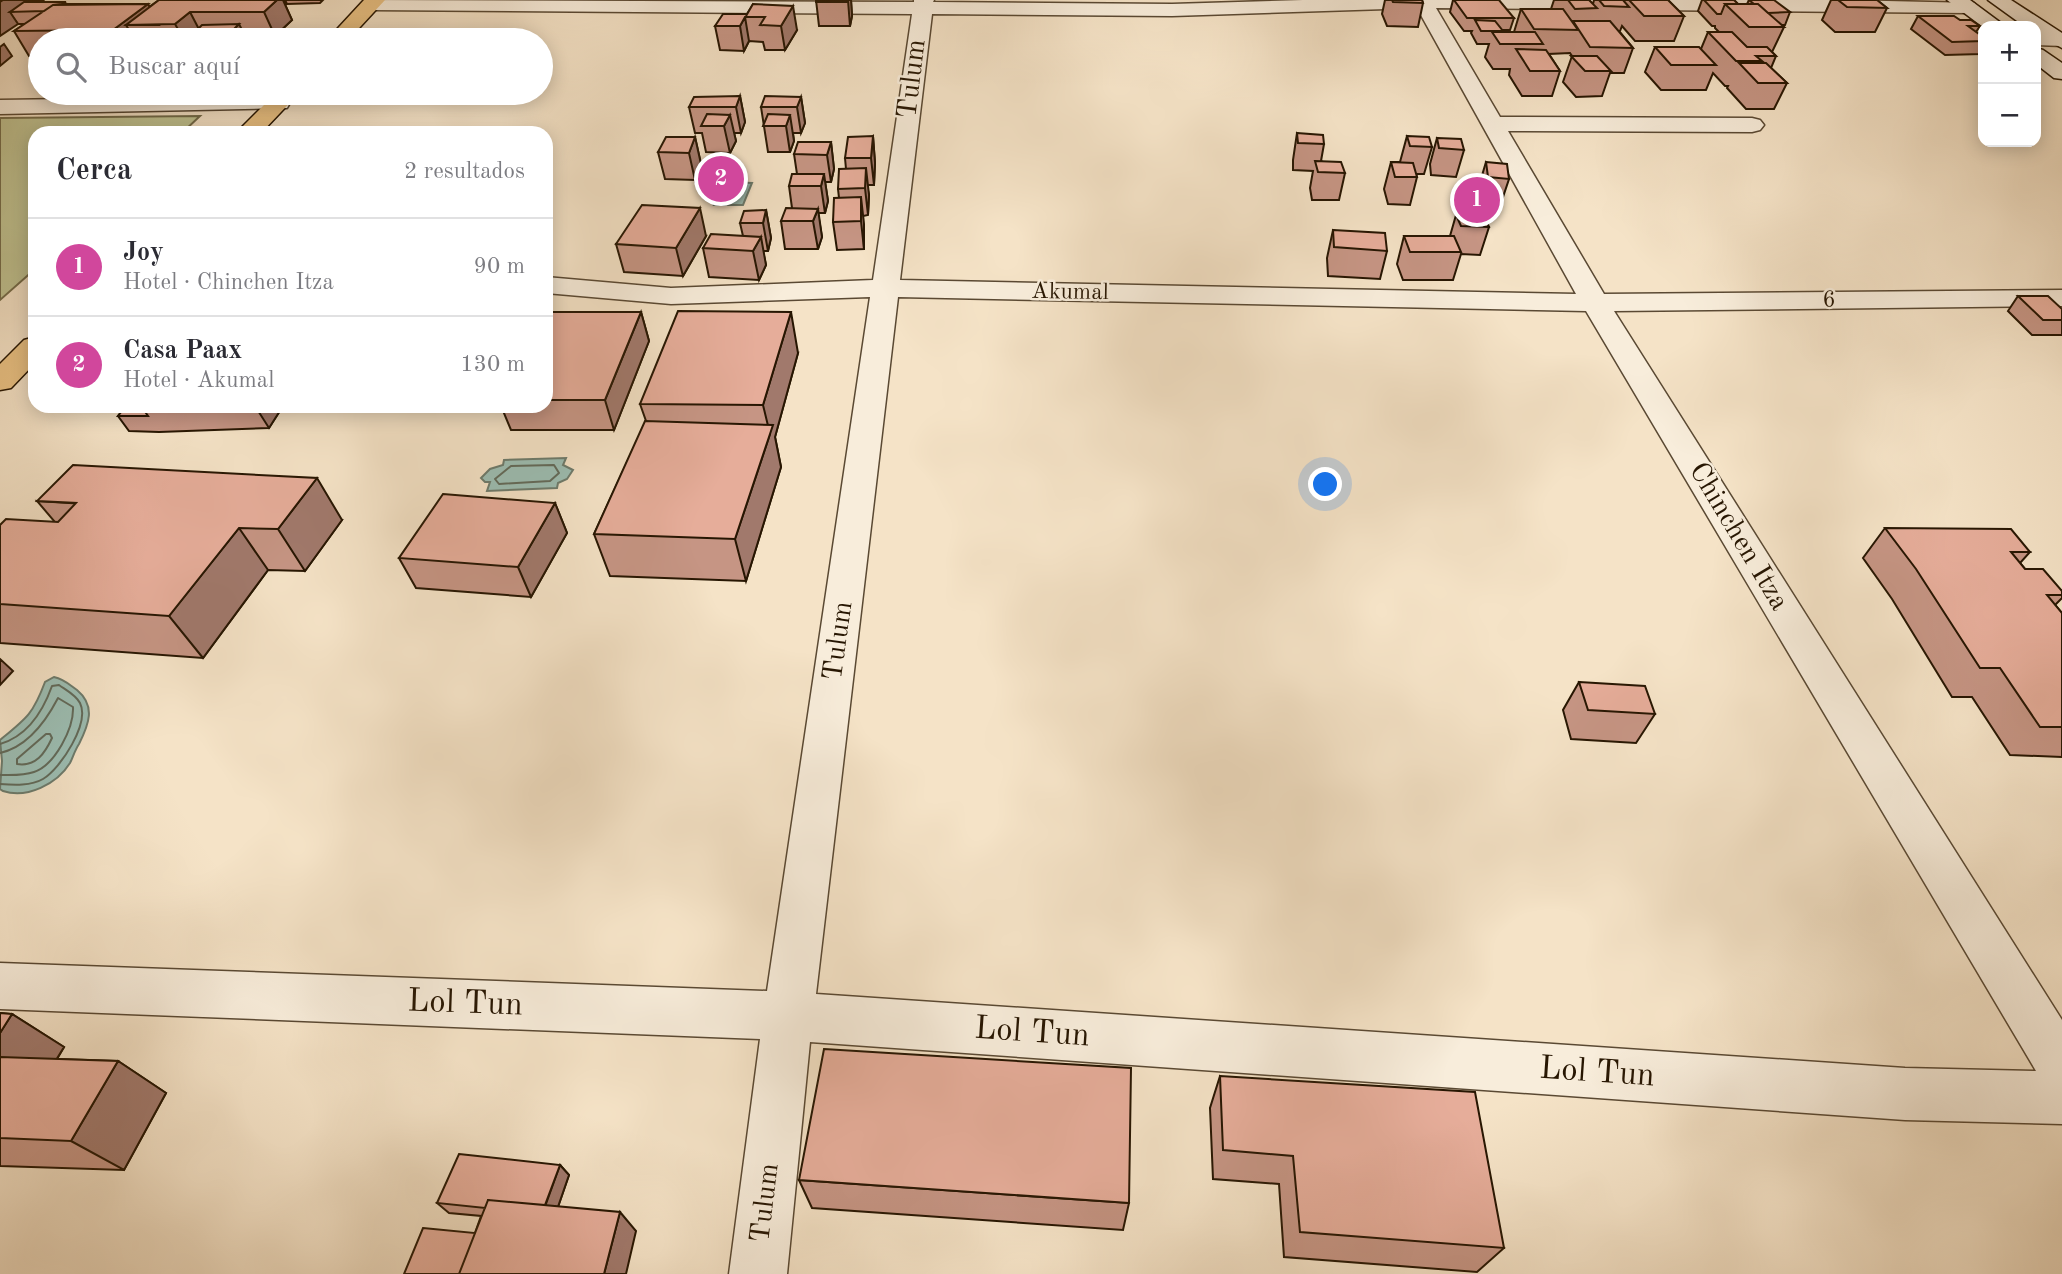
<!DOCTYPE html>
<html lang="es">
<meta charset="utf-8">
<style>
:root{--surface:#fff;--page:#f2f2f3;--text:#2b2b33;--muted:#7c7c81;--line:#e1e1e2;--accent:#8f2418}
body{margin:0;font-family:"Old Standard TT",serif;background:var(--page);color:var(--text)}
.controls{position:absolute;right:21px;top:21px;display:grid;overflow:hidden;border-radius:14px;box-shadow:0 4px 18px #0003}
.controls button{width:63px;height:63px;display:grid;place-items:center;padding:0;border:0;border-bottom:2px solid var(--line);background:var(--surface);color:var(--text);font:35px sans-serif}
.you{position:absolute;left:1326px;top:485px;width:24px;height:24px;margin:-18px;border:5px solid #fff;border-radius:50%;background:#1a73e8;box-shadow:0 0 0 10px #1a73e833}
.badge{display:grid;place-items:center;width:46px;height:46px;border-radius:50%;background:var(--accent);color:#fff;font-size:23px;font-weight:700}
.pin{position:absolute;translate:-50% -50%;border:4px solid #fff;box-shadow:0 2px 7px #0006}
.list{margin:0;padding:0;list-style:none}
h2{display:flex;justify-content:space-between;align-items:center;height:91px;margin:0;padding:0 28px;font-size:30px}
h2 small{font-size:23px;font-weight:400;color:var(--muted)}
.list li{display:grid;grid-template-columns:46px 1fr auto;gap:21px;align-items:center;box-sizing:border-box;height:98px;padding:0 28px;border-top:2px solid var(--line)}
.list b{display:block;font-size:26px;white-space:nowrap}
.list p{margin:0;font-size:23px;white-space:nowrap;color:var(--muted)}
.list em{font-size:23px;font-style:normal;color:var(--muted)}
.icon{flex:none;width:38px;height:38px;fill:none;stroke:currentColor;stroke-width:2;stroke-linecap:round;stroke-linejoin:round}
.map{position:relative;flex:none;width:2062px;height:1274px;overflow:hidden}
.search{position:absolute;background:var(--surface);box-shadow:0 4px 18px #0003;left:28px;top:28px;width:525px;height:77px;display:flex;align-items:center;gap:18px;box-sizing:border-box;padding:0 24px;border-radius:38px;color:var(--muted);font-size:26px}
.panel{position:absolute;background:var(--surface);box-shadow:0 4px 18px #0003;left:28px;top:126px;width:525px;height:287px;border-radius:21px}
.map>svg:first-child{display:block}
.green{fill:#c0c392;stroke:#746c4a;stroke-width:2}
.water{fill:#9cbeb3;stroke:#6d7b6c;stroke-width:2}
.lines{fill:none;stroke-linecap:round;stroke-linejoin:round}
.shore{stroke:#626a5a;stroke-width:2}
.street-casing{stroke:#5a4933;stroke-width:3}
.secondary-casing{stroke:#271602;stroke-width:3}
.highway-casing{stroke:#271602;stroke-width:3}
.street{fill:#f8eddb;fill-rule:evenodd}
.secondary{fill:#f8eddb;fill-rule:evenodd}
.highway{fill:#eac284;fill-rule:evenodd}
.wall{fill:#c69584;stroke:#271602;stroke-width:2}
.shaded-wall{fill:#a1796c;stroke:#271602;stroke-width:2}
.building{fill:#e6ad9a;stroke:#271602;stroke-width:2}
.labels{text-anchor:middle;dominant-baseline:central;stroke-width:5;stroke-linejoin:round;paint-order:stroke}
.far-street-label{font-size:23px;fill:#271602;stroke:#f8eddb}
.street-label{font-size:28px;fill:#271602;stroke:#f8eddb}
.near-street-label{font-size:33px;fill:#271602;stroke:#f8eddb}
</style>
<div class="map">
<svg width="2062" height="1274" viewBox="0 0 2062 1274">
<rect width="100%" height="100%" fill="#f5e3c7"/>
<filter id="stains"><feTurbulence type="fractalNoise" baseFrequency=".00286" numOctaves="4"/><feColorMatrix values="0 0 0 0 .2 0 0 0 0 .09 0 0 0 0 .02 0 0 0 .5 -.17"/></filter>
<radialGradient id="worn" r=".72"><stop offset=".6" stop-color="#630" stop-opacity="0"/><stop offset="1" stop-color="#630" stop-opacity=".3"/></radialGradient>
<path class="green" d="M200,116L182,133H35V269L0,300V118Z"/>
<path class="water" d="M724,182L752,183L743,205H714Z
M566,458L563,465L573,470L567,479L558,483L557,488L487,491L490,482H485L481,478L490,469L503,465L504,460Z
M54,677C64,679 70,685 77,690C96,706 89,724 79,744C75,750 73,757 70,763C57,784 27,799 3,791L0,789L2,761L0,740C27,718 33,714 45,682Z"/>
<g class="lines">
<path class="shore" d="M554,465L559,473L550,481L499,484L495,479L511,466Z
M46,734H50L52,738C45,753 36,767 17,764V759Z
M0,744C28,736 43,711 52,686L59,685C66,690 76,695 80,703C90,723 61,768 43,779C31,786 14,785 0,784
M0,753C27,747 46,721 58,698L73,707C74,728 55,765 34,772C23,776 11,775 0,775"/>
<g class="street-casing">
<path id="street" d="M365,0L914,2V0H934L933,2L1172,4L1303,0H1843L1974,3L1977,7L1974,11L1967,13L1436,8L1500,117L1752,118L1760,120L1764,125L1760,130L1752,132L1508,131L1604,294L2062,290V306L1614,311L2062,1020V1124L1905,1120L810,1042L787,1274H729L760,1039L0,1009V963L767,991L870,297L671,304L546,293V277L671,288L873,280L912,14L372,10L365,8L362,4ZM1417,8L1576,294L900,280L932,14L1172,16ZM898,297L1586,311L2036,1071L1905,1068L816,994Z
M2036,33L2062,34V46L2036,45Z
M279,96L287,98L290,103L287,108L0,114V100Z"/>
</g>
<g class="secondary-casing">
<path id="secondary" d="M1947,0H1970L2005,26L1983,27Z
M1988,0H2011L2062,33V48L2036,34V26H2024Z
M2036,48L2043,50L2062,63V79L2054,78L2036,64Z"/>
</g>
<g class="highway-casing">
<path id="highway" d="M364,0H385L348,40H327Z
M276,93H299L261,133H236Z
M35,337V363L11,388L0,390V364L24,340Z"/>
</g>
<use href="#street" class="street"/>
<use href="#secondary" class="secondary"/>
<use href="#highway" class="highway"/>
</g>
<path class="wall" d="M0,0H43L44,2L68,4H148L149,7L159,0H283L292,20L275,36H245L247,40H40V56H29L14,31L25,24H18Z
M285,0H323L320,3L287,4Z
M816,0H851L852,16L850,26H819Z
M1385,0H1422L1423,3L1418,27L1387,26L1382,14Z
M1453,0L1514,18L1510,30H1502V32H1514L1521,9H1551L1554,0H1589L1593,4L1594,0H1668L1684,16L1674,41H1635L1622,26L1620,31H1619L1633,48L1624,73H1610L1602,96L1576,97L1563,82L1572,56L1570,53L1549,54L1560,71L1552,96H1522L1509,75L1510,69H1493L1485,57L1489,44H1477L1471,33L1472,31H1464L1450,12Z
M1702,0H1734L1738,4H1747L1749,0L1790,12L1785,25H1781L1784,27L1772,52L1776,56L1771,68L1787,83L1774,109H1746L1727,88L1728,86H1725L1713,73L1706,90H1661L1645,72L1655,47L1701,49L1708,32H1719L1715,28V26H1712L1698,11Z
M1831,0H1877L1887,8L1875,32H1835L1822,20Z
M753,4L797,30L785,50H765L763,42L749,41L744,51L720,50L715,26L747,14Z
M1918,16L1960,20L1980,26L1976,32L1983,37V51L1981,54L1945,55L1911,29Z
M740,96L745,122L741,133H734L736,141L730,153L706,152L702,133H695L689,107Z
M801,97L805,123L801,133H793L794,141L790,152H768L761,107Z
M1297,133L1324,144L1321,161L1345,173L1339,200H1312L1310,188L1313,171L1293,170V160Z
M873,136L875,163L874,185H867L869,195L868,215L863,216L864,249L837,250L833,222L839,198L838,189L846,169L845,158Z
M1407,136L1432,147L1424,174H1416L1417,177L1410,205L1388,204L1384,189L1391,162H1400Z
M695,137L701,164L695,180L665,179L658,152Z
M1437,138L1464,150L1456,177L1431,175L1430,164Z
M831,142L834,169L831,182H825L828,201L825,213H818L822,237L818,249H785L781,221L792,208L789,186L797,174L794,154Z
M1486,162L1509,179L1500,206L1480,205L1478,189Z
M766,210L771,238L768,251H763L766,265L759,280L709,277L703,248L743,236L740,223Z
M1456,215L1489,227L1480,255L1461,254L1453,280H1403L1397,264L1404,236H1450Z
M1333,230L1387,251L1380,279L1328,276L1327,258Z
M706,236L683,276L624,272L616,244Z
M2018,296L2062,309V335H2032L2008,311Z
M546,312H641L649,341L614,430H511L501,406H546Z
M798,353L775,437L781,467L746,581L610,576L594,534L646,421L640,404Z
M126,406H283L269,428L159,432L129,431L118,416Z
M37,501L342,520L305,571L268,570L203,658L0,643V525L55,522Z
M555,503L567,533L531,597L416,588L399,558Z
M1885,528L2030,552L2020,563L2025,569L2062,591V598L2055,605L2062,613V757L2010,755L1972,697H1952L1892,599L1863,558Z
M1579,682L1655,714L1636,743L1571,739L1563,710Z
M0,1013L12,1014L64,1047L57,1059L118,1061L166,1093L124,1170L0,1166Z
M1220,1076L1504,1248L1477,1272L1284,1257L1279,1184L1213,1179L1210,1108Z
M560,1165L569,1175L558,1207L636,1231L475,1233L481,1216L449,1213L437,1203Z
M799,1180L1129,1203L1123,1230L812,1208Z"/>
<path class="shaded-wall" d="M3,0H43L46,5L10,12L18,24L0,36V2Z
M277,0H283L292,20L275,36L264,12Z
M848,0H851L852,16L850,26Z
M148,4L159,25H126L135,40H118L113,30Z
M793,6L797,30L785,50L781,26Z
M190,12L203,37L198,40H184L175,24Z
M745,17L749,41L744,51L740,26Z
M239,24L247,40H223Z
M4,44L12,56L0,66V47Z
M740,96L745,122L741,133L736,107Z
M801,97L805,123L801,133L797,107Z
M730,115L736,141L730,153L724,126Z
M790,115L794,141L790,152L786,126Z
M873,136L875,163L874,185L871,158Z
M695,137L701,164L695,180L689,153Z
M831,142L834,169L831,182L827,155Z
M866,168L869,195L868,215L865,188Z
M824,174L828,201L825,213L821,186Z
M861,197L864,224V249L861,221Z
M700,208L706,236L683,276L676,248Z
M818,209L822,237L818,249L813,221Z
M766,210L771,238L768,251L763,223Z
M761,237L766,265L759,280L753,251Z
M641,312L649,341L614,430L605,400Z
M791,312L798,353L775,437L781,467L746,581L735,539L770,434L763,405Z
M255,406H283L269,428Z
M317,478L342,520L305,571L278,529Z
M555,503L567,533L531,597L518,567Z
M239,528L268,570L203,658L169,616Z
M0,659L13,671L0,685Z
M12,1014L64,1047L39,1088L0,1065V1033Z
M118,1061L166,1093L124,1170L71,1141Z
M560,1165L569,1175L552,1224L542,1215Z
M620,1212L636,1231L626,1274H604Z"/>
<path class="building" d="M159,0H277L264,12H190L175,24L126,25Z
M816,0H848L847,2H816Z
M1392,0H1422L1423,3L1393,2Z
M1454,0H1499L1514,18H1467Z
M1568,0H1589L1597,8L1575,9Z
M1599,0H1623L1629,7L1604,6Z
M1629,0H1668L1684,16H1644Z
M1704,0H1734L1738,4H1725L1721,14H1717Z
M1749,0H1774L1790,12L1768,13L1758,4H1754Z
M1838,0H1877L1887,8L1847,7Z
M24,2H66L62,4L53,5L44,11L10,12Z
M148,4L113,30L14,31L53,5Z
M753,4L793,6L781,26L760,25L765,17H745L740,26H715L723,14H747L746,16Z
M1725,4H1758L1784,27H1749Z
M1521,9H1563L1578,30L1534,29Z
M1918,16H1954L1960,20H1971L1980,26H1968L1983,37V41L1952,42Z
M1475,20L1495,21L1503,31H1481Z
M1573,21H1610L1633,48L1590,47Z
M239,24L223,40H187L202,25Z
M1492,32H1535L1543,44H1500Z
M1708,32H1732L1747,47H1767L1776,56H1756L1762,61H1736Z
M1655,47H1699L1716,65H1671Z
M1516,49L1546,50L1560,71H1530Z
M1571,56H1597L1611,71H1585Z
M1739,63H1766L1787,83H1758Z
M740,96L736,107H689L694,97Z
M765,96L801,97L797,107H761Z
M707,114L730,115L724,126H701Z
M768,114L790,115L786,126H763Z
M1297,133L1323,135L1324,144L1298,143Z
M873,136L871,158H845L848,137Z
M1407,136L1429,137L1432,147L1410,146Z
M666,137H695L689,153L658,152Z
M1437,138L1461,139L1464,150L1439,148Z
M798,142H831L827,155L794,154Z
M1315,161L1341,162L1345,173L1318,172Z
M1391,162L1413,163L1417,177H1395Z
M1486,162L1507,164L1509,179L1488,177Z
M866,168L865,188L838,189L839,169Z
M792,174H824L821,186H789Z
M861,197V221L833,222L834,198Z
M642,205L700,208L676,248L616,244Z
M786,208L818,209L813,221H781Z
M766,210L763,223H740L744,211Z
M1456,215H1484L1489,227L1461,226Z
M1333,230L1385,233L1387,251L1334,247Z
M711,234L761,237L753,251L703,248Z
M1404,236H1454L1461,252H1410Z
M2018,296H2048L2062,309V320H2043Z
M678,311L791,312L763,405L640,404Z
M546,312H641L605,400H546Z
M126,406H141L148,416H118Z
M645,421L773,425L735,539L594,534Z
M73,465L317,478L278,529L239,528L169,616L0,604V525L6,519L58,522L76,503L37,501Z
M443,494L555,503L518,567L399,558Z
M1885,528L2011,529L2030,552H2011L2025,569H2043L2062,591V595H2047L2062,613V727H2040L2000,668H1980L1916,569Z
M1579,682L1645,686L1655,714L1588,710Z
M0,1013L12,1014L0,1033Z
M824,1049L1131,1068L1129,1203L799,1180Z
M0,1057L118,1061L71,1141L0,1138Z
M1220,1076L1475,1092L1504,1248L1300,1232L1293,1156L1223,1150Z
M459,1154L560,1165L545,1205L488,1200L485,1208L437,1203Z
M488,1200L620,1212L604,1274H459Z
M423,1228L475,1233L459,1274H404Z"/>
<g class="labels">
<g class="far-street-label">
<text transform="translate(1070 292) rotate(1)">Akumal</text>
<text transform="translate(1829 300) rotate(-1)">6</text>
</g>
<g class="street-label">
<text transform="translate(913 79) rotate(-83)">Tulum</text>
<text transform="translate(1738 537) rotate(59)">Chinchen Itza</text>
<text transform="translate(839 641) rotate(-82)">Tulum</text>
<text transform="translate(766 1203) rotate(-83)">Tulum</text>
</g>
<g class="near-street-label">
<text transform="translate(465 1004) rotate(2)">Lol Tun</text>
<text transform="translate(1032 1033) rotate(4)">Lol Tun</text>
<text transform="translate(1597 1073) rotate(4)">Lol Tun</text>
</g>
</g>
<rect width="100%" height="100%" filter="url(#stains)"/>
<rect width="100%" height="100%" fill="url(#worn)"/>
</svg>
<div class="controls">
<button>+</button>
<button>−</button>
</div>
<div class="you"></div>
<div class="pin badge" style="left:1477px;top:200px;background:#d1479c">1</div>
<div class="pin badge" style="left:721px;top:179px;background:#d1479c">2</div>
<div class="search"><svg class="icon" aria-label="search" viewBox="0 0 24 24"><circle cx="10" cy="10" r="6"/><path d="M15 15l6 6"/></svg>Buscar aquí</div>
<section class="panel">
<h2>Cerca<small>2 resultados</small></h2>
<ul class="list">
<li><span class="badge" style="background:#d1479c">1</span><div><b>Joy</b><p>Hotel · Chinchen Itza</p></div><em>90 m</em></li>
<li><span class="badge" style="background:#d1479c">2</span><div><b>Casa Paax</b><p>Hotel · Akumal</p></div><em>130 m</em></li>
</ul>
</section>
</div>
